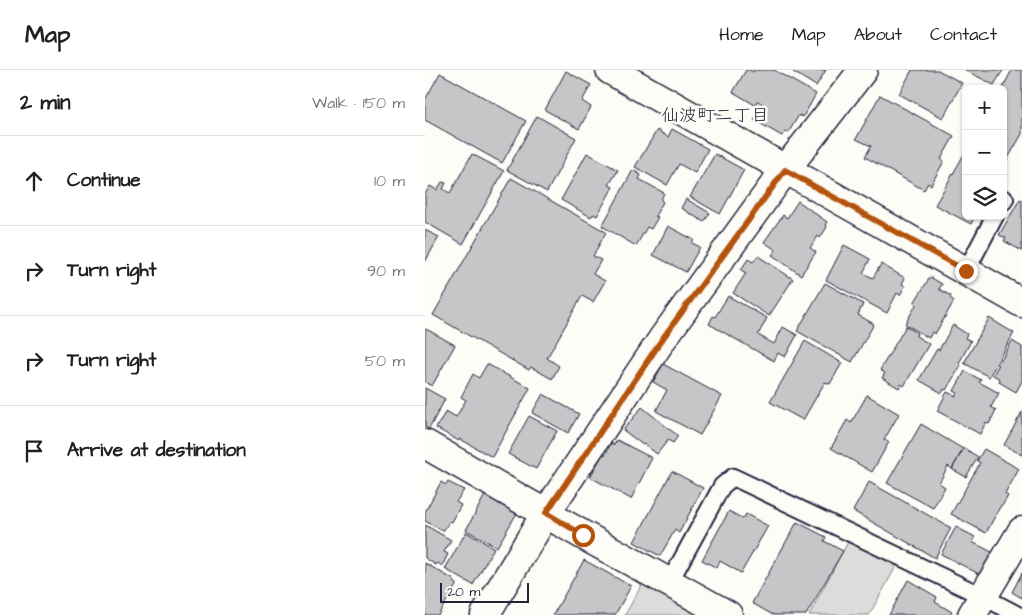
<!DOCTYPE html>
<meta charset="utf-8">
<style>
:root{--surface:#fff;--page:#f6f6f6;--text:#202124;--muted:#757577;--line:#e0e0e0}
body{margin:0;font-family:"Architects Daughter","Klee One",sans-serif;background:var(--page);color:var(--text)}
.controls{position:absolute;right:15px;top:15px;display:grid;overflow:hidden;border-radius:8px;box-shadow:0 1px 4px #0004}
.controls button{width:45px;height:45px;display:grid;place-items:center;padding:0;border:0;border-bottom:1px solid var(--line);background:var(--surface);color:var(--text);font:25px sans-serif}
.scale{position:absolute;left:15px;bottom:12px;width:89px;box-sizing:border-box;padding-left:5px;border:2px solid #22223b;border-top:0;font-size:14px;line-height:18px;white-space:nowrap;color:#22223b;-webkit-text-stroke:4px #fdfcf7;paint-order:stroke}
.stop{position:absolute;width:15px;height:15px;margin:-11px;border:4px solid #b45309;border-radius:50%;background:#fff}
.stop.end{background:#b45309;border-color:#fff;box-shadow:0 1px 5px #0008}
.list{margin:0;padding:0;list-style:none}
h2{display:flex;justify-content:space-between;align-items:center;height:65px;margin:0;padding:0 20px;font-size:21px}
h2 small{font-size:16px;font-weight:400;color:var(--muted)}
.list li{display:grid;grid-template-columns:32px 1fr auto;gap:15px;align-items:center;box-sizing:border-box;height:90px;padding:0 20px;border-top:1px solid var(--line)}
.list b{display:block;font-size:19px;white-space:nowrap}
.list em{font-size:16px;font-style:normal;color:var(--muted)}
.icon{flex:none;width:28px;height:28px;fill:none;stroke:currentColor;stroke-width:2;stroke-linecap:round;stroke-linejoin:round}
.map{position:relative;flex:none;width:597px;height:545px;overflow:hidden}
header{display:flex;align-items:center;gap:30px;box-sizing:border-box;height:70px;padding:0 25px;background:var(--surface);border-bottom:1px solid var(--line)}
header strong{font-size:24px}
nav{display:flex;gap:28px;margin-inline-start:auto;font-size:18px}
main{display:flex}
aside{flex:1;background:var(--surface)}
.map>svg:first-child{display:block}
.green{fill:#dddcdb;stroke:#807f8b}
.building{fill:#c6c6c8;stroke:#22223b}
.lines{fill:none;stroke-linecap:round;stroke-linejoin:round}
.service-casing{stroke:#22223b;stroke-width:20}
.minor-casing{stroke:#22223b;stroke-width:31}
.tertiary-casing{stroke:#22223b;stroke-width:31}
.service{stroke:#fdfcf7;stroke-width:16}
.minor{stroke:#fdfcf7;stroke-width:28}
.tertiary{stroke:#fdfcf7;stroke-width:28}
.route{stroke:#b45309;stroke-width:6}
.labels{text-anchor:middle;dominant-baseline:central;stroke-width:5;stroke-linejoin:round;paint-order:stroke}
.neighbourhood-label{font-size:18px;fill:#22223b;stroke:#fdfcf7}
</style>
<header>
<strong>Map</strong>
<nav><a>Home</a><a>Map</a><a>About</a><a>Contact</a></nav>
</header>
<main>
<aside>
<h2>2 min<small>Walk · 150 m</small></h2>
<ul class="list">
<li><svg class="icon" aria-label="ahead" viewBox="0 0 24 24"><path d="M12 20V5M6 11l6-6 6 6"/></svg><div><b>Continue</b></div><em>10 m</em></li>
<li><svg class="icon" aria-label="right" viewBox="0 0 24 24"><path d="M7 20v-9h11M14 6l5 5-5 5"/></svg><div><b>Turn right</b></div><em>90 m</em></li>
<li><svg class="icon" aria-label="right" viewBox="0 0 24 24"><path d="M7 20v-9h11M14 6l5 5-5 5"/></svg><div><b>Turn right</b></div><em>50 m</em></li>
<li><svg class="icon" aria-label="arrive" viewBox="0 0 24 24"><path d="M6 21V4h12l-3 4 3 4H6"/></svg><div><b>Arrive at destination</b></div></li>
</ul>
</aside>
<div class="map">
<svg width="597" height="545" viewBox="0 0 597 545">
<rect width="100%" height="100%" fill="#fdfcf7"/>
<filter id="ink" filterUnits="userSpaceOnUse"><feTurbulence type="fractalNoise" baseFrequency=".02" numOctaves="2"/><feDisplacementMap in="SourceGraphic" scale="10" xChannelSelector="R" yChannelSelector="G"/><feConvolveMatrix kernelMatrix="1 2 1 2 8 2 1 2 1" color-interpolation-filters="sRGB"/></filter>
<g filter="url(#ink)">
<path class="green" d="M424,470L473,493L444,545H384Z
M219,511L279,545H200Z"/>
<path class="building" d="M321,0H325L328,2L329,0H349L391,24L378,47L374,45L363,63L360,62L357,66L329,50L338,34L332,31L330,35L308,22Z
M365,0H401L391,16Z
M487,0H513L537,13L518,48L474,24Z
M540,0H578L569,15Z
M587,0H597V64L578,97V19H577Z
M141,1L166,15L157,31L166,37L154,59L120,40Z
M15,3L101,51L77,93L0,50V30Z
M455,25L529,66L516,89L519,91L506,115L503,113L499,120L440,87L446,76L431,69Z
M112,46L151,68L122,122L82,100Z
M247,59L283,79L270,103L254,94L242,115L210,97L232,60L243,67Z
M541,81V146H550L546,154L510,135Z
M162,83L193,100L184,115L188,117L172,146L168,144L166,147L136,130Z
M47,84L79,101L38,174L0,152V124L5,116L12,120L17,112L21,113L18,119L25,123Z
M290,84L319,100L295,144L265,127Z
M208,100L216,105L214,109L239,123L236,130L238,132L230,146L233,147L226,159L222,157L211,176L177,156Z
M86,108L181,162L168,186L176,190L168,204L180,211L168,232L157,226L122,288L134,296L127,309L106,297L104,300L8,245Z
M261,129L285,143L279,152L256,138Z
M595,129L597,130V181L579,171L581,168L574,165Z
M373,131L402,152L400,155L402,157L395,168L393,166L385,178L391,182L376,205L347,185L351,180L339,172L358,145L362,148Z
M243,156L269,170L267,173L275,177L261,202L228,185Z
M0,160L14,167L0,192Z
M419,175L445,189L438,203L448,208L456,194L480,208L477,214L480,216L475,225L472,223L462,243L401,210Z
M333,186L368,209L344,246L308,223L321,203L316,200L323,189L328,192Z
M505,207L517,214L514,219L526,226L525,228L529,231L510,264L507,262L504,268L480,254L491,235L489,233Z
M400,213L438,234L433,245L449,254L427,292L372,261Z
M303,226L342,248L333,265L349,274L358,257L372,265L360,287L353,283L349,291L284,254L288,246L290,247Z
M564,248L589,263L564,307L539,293Z
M528,255L542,264L540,268L546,271L534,293L536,295L521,320L519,319L517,323L494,310L512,279L514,280Z
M481,256L492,263L491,266L504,274L479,316L476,314L474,318L457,308L460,303L455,300Z
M1,259L30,275L7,316L0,312V261Z
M380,271L417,293L405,314L400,312L378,350L345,332Z
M587,271L597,277V311L591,322L574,312L575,309L568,305Z
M62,294L105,318L67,387L35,369L34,371L11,358L21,341L31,347L41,330L36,327L48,304L54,308Z
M238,294L297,326L275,365L231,341L242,320L228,312Z
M540,301L556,310L554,312L574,323L566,337L571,340L564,354L561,352L555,364L512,341L522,322L531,326L533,323L529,321Z
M0,318L20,329L4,359L0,357Z
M118,324L154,344L143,363L107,343Z
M442,325L474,344L459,370L464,372L447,402L406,378L422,350L426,353Z
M217,337L253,366L248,373L243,370L232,384L219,374L218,375L198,360Z
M597,342V385L579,375Z
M104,346L132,361L111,399L83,384Z
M496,354L538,379L527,399L523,396L514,413L520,417L508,438L462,413Z
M192,370L227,388L206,429L165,407L178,384L180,385L186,373L189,375Z
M539,378L553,387L541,407L527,399Z
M559,379L594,399L580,424L583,426L577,436L576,435L561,463L526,444L555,393L552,391Z
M247,401L278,418L254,463L250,460L235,486L209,472Z
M16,412L21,415L23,412L39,420L31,432L36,435L27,452L25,451L18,461L0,451V442Z
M444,412L526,458L510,488L428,441Z
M60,425L92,443L72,477L41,460Z
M304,441L318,449L321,444L343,456L316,503L295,491L292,498L277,490Z
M372,452L401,467L399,471L418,481L381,545H348L327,533Z
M0,455L26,470L19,482L23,484L17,496L13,493L11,495L0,488Z
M531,457L550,467L547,472L569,483L556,505L516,484Z
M41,462L69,478L48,515L20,499Z
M159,490L206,516L190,545H128Z
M0,493L29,510V512L32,514L13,545H0Z
M597,503V528L587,522Z
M483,510L512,527L510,532L527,542L525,545H464Z"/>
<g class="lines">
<g class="service-casing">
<path id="service" d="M578,132L580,129
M541,201L570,146
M244,513L297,416L308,407L557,526L593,545"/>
</g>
<g class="minor-casing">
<path id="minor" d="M0,374L158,465L303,545
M547,545L597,461"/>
</g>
<g class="tertiary-casing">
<path id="tertiary" d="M185,0L597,233
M60,545L121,443L238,268L360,100L438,0"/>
</g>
<use href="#service" class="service"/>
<use href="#minor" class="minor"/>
<use href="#tertiary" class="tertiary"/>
</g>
</g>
<g class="lines" filter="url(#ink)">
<path class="route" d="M158,465L121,443L238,268L360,100L541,201"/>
</g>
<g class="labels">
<g class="neighbourhood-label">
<text x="290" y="45">仙波町二丁目</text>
</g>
</g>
</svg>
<div class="controls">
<button>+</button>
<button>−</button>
<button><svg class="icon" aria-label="layers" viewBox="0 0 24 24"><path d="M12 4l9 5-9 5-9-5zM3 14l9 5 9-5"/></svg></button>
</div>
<div class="scale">20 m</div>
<div class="stop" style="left:158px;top:465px"></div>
<div class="stop end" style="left:541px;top:201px"></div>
</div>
</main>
